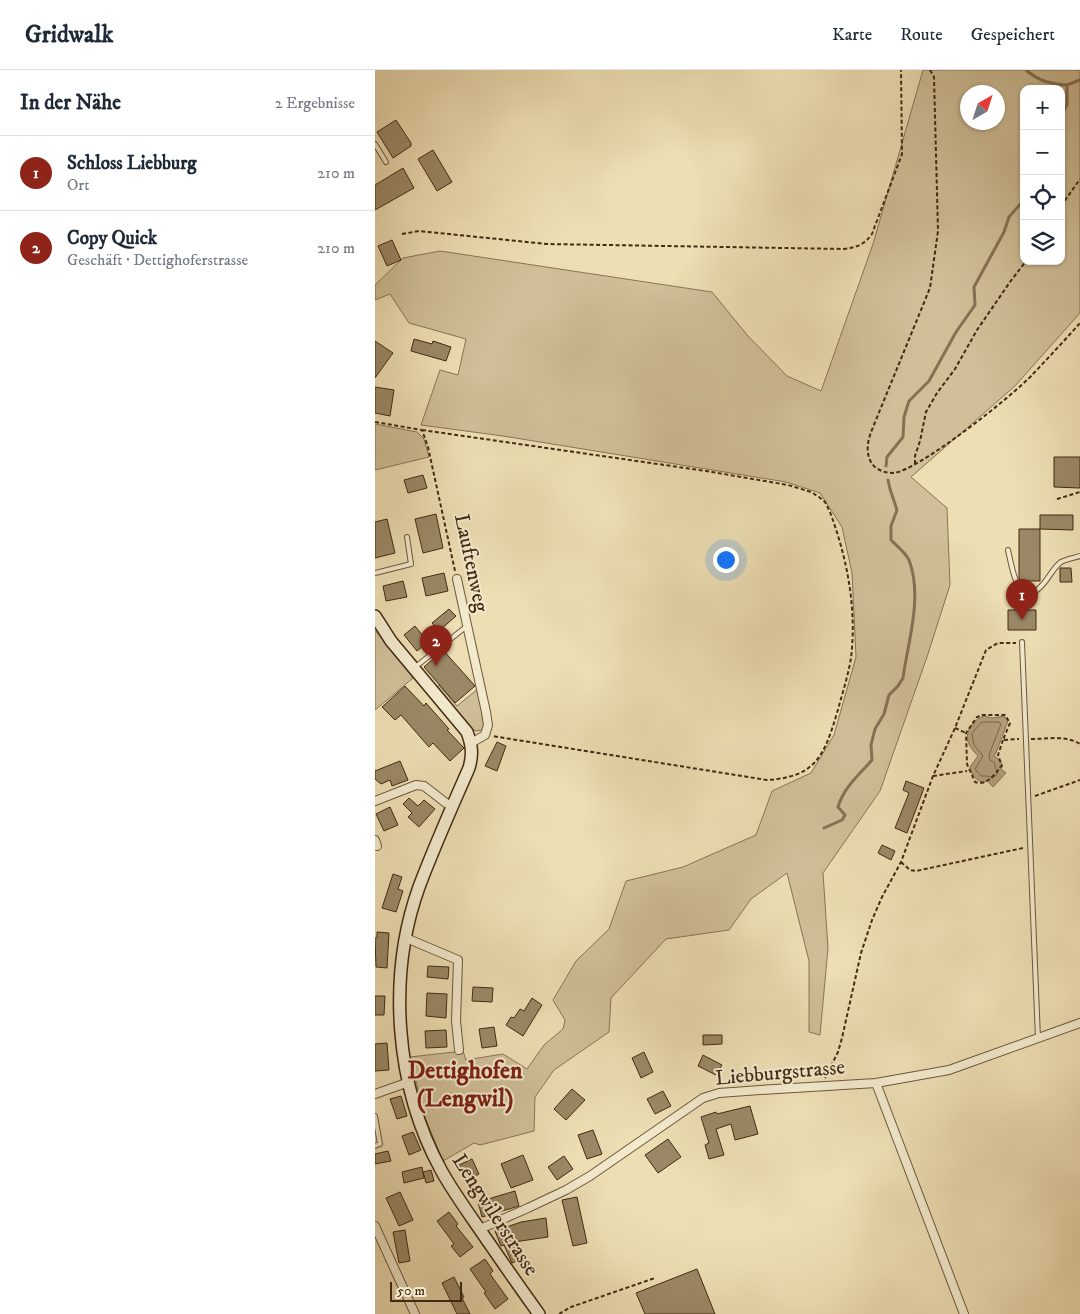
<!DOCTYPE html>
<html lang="de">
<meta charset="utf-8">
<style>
:root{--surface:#fff;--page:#f6f6f7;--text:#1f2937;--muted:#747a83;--line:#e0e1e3;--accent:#8f2418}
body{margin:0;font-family:"IM FELL DW Pica",serif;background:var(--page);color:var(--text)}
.controls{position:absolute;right:15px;top:15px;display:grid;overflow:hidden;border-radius:10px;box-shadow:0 1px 4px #0004}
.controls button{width:45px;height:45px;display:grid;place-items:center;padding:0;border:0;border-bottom:1px solid var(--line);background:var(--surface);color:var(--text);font:25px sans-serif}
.compass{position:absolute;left:585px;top:15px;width:45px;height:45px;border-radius:50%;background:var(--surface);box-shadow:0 1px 4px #0004;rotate:39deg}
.scale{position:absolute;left:15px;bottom:12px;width:72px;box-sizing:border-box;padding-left:5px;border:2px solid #422a13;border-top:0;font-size:14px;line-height:18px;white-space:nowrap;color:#422a13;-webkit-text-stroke:4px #f3eace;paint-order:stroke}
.you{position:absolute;left:350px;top:489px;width:18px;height:18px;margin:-12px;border:4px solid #fff;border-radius:50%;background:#1a73e8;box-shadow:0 0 0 8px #1a73e833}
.badge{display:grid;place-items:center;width:32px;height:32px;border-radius:50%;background:var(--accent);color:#fff;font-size:16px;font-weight:700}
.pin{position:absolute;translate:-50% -41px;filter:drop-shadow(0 1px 2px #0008)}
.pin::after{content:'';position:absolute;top:26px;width:18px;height:15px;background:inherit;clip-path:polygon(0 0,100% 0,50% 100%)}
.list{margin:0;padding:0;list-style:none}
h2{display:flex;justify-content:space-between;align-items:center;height:65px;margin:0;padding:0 20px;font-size:21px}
h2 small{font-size:16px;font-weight:400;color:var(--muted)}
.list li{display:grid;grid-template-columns:32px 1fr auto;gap:15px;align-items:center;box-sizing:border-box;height:75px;padding:0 20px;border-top:1px solid var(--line)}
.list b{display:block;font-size:19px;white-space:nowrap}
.list p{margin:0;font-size:16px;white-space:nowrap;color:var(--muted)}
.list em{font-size:16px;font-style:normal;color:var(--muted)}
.icon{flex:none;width:28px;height:28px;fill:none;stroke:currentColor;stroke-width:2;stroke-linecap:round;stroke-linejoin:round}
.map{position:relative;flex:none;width:705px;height:1244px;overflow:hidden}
header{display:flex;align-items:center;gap:30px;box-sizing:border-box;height:70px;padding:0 25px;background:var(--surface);border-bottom:1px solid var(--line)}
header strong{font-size:24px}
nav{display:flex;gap:28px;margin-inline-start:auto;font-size:18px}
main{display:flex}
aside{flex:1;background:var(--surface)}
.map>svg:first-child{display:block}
.green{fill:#d0bf98;stroke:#897456;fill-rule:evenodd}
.water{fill:#b3a17d;stroke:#867153}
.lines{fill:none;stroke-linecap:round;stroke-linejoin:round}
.shore{stroke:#7a6648;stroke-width:1}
.stream{stroke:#867153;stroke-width:3}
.building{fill:#9b8866;stroke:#422a13}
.lane-casing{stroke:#6d573b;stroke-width:6}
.street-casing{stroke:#6d573b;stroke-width:10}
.secondary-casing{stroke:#422a13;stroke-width:14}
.path{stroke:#422a13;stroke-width:2;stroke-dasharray:4 2.5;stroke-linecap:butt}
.lane{stroke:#f3eace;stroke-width:4}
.street{stroke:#f3eace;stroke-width:8}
.secondary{stroke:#f3eace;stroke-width:11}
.labels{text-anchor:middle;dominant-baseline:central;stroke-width:4;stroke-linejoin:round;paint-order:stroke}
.street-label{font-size:21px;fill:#422a13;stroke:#f3eace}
.quarter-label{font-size:24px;font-weight:bold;fill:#7a1f14;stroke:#f3eace}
</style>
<header>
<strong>Gridwalk</strong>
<nav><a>Karte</a><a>Route</a><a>Gespeichert</a></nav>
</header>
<main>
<aside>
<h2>In der Nähe<small>2 Ergebnisse</small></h2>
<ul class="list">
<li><span class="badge">1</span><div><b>Schloss Liebburg</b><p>Ort</p></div><em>210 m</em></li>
<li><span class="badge">2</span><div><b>Copy Quick</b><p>Geschäft · Dettighoferstrasse</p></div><em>210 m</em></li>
</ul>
</aside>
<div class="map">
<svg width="705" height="1244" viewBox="0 0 705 1244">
<rect width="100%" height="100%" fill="#eddeb3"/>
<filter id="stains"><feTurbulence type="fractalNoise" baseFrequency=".004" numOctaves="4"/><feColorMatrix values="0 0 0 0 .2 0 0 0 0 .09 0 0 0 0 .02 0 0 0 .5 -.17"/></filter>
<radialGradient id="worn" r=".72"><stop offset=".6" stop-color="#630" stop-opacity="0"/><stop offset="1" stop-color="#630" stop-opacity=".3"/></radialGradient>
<path class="green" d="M548,0H705V243L640,316L536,407L572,438L575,515L552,587L505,721L448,803L453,878L445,965L434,962V891L412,803L376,829L354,860L291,869L236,928L234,962L179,1000L160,1027L159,1061L105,1075L99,1073L68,1091L50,1048L35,987L88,981L91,990L128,984L152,999L169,975L188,959L190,950L178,930L201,891L234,859L251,811L308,797L381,765L397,721L436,703L459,665L481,587L477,503L467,457L445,423L411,412L128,366L46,355L65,300L83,305L91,269L34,253L15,224L0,230V215L28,188L65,181L337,222L373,266L412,306L446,321L498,174ZM649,19H686V191H649ZM592,22H622V52H592Z
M0,354L42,362L49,369L54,387L0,400Z
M0,560L38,608L0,640Z
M64,615L82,636L104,618L110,650L107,660L101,661L95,658L61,618Z"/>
<path class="water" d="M610,646L617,648L629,646L633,651L621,683L619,686L622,688L627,694L624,697L631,703L618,717L612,710L609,713C601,710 596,705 595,697L603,686C593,676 588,667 597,655C601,650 604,647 610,646Z"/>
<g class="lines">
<path class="shore" d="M607,652H624L626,654L614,685L615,690L620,693V698L623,703L618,708L612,706H606L600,699L608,686L599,675L597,664Z"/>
<path class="stream" d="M651,0C664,11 675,14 692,15
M686,45L692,35V15L705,10
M511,396L512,387L528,367L529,347L534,331L554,311L581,262L600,235L599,217L629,162L634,147L649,130
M449,758L467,750L470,745L463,737C469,717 484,705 497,690L496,675L500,659L509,644L514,625L523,616L528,608C533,571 548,527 534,490C531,483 522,476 516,470V456L522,440L515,419L513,410"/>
</g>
<path class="building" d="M21,50L36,73V76L18,88L2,62Z
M58,80L77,112L62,121L43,89Z
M28,98L39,118L0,140V115Z
M17,170L26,190L12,196L3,176Z
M39,269L57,274L58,271L76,277L71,291L36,281Z
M0,271L18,283L0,308Z
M0,317L19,320L15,346L0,343Z
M679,387H705V418L679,417Z
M48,405L52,418L33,423L29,410Z
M61,444L68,478L48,483L40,449Z
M665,445H698V460L665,459Z
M12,449L20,483L0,488V452Z
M644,459H665V511H645L644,508Z
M685,498H696L697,512H685Z
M69,503L73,521L51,526L47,508Z
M28,511L32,527L11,531L8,516Z
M74,539L81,546L64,561L57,553Z
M633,540H661V560H633Z
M40,556L53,572L42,581L29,565Z
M68,580L100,616L80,633L49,597Z
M30,616L49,636L51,633L74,659L72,660L89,678L75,691L58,673L54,677L26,645L20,650L7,637Z
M122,672L131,676L122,701L110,696Z
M25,691L33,710L17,716L15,710L6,714L0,709V701Z
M531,711L549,718L532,763L520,758L534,723L528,720Z
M34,728L43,736L49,730L60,739L44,757L33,747L37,743L28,734Z
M15,737L23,755L9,761L1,744Z
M507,775L520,781L516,790L503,783Z
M18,804L27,807L23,819L28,821L21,842L7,838Z
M2,862L14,863L12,898L1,897L0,868H2Z
M53,896L74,897L73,909L52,907Z
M98,917L118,918L117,932L97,931Z
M52,923L72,924L71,948L51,946Z
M0,926H10L9,945H0Z
M157,928L167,935L148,966L131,955L136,947L139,948L145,939L149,941Z
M119,957L122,976L107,978L104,959Z
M71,960L72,977L51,978L50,961Z
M328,965H347V974L328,975Z
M12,973L14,1000L0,1001V974Z
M269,982L278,1002L266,1008L257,988Z
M328,985L347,995L341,1005L323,996Z
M197,1019L210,1030L191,1050L179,1039Z
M288,1021L296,1036L280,1044L272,1029Z
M26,1026L32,1046L22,1049L15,1029Z
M375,1036L383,1064L360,1070L356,1054L341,1059L349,1085L334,1089L330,1075L334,1073L326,1047L341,1042L342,1044Z
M218,1060L227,1084L212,1089L203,1065Z
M38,1062L46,1080L34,1085L27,1066Z
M293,1069L306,1087L283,1103L270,1085Z
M13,1081L16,1091L0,1094V1084Z
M148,1085L158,1110L136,1118L126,1094Z
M189,1086L198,1099L182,1110L173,1097Z
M97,1089L104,1104L92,1110L84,1095Z
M47,1097L49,1108L29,1113L27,1102Z
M56,1100L59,1111L51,1113L48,1102Z
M140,1121L144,1136L107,1147L103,1132Z
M25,1122L38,1150L24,1156L11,1128Z
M202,1127L212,1173L198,1176L187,1130Z
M74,1142L83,1154L81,1156L98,1177L85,1187L76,1176L79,1174L62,1151Z
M171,1148L173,1167L139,1172L147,1189L137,1193L129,1175L126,1176L120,1161L146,1152Z
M30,1160L35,1191L24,1193L18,1162Z
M110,1189L118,1201L115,1204L133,1229L120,1239L109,1223L111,1222L95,1199Z
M322,1199L340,1244H270L261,1223Z
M79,1207L89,1227L87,1228L95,1244H82L67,1213Z"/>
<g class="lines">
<g class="lane-casing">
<path id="lane" d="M0,74L11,92
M633,480C637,497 643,545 669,513C675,506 679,497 686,492C692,489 699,488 705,486
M0,503L36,494L32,467
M647,572L663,969
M39,598L92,556
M0,1046L5,1074L0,1076"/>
</g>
<g class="street-casing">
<path id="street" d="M82,509L111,642L113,655L110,665L96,673
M0,731L41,715L49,716L71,733L78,736
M0,770L2,776
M31,868L83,890L81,951L84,980
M501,1013L589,1244
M0,1024L34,1012
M0,1156L40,1244
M105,1159L153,1138L191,1120L215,1106L328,1028L344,1023L385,1020L501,1013L574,1000L705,953"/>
</g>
<g class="secondary-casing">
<path id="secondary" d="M0,546L16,571L92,662C97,675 98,685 94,698C77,737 59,777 44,817C12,906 20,1016 66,1100C77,1120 90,1138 103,1157C123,1186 143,1215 164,1244"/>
</g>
<path class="path" d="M555,0L559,7L563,161L555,218L496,362C492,373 490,388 500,397C505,401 511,403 518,403C542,402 640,324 658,304C674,287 690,270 705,253
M686,136L705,109
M27,164L44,161L172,174L469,179C482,177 489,175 497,164L527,84L526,0
M0,352L47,360L53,377L80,501
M47,360L331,401L413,415L436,422L444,427L450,432L455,442C472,488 482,538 476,588C473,606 467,625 462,643C449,686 441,707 392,710L117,666
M540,394V386L545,371L551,342L562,323L580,299L602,260L635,212L651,191
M682,429L705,422
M580,658L591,663
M656,669C673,669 691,665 705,674
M628,670L623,685L627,696C619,704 613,716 600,712L592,694L591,663L602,647L607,645H630L635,653L628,670L644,669
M558,706L592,701
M660,726L705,710
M526,792L535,800L541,801L648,778
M450,1008L463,982L467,968L486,883L497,850L507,827L526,792L558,706L580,658L611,580L623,573H641
M184,1244L196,1237L280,1208"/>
<use href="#lane" class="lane"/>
<use href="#street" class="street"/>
<use href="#secondary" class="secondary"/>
</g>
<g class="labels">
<g class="street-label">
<text transform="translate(96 493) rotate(78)">Lauftenweg</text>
<text transform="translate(405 1003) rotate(-5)">Liebburgstrasse</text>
<text transform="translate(120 1145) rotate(57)">Lengwilerstrasse</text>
</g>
<g class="quarter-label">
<text x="90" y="1001">Dettighofen<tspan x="90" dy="28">(Lengwil)</tspan></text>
</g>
</g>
<rect width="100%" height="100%" filter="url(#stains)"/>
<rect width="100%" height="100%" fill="url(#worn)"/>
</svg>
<div class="controls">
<button>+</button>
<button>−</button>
<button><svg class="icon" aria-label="locate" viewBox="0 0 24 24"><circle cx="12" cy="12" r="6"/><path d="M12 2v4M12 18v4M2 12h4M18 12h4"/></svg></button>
<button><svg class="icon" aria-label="layers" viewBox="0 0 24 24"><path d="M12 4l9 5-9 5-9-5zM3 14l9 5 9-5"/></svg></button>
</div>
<svg class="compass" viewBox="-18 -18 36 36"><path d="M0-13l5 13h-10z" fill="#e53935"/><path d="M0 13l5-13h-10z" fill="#747a83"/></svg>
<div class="scale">50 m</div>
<div class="you"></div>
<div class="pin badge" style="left:647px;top:550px">1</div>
<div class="pin badge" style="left:61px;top:596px">2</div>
</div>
</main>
